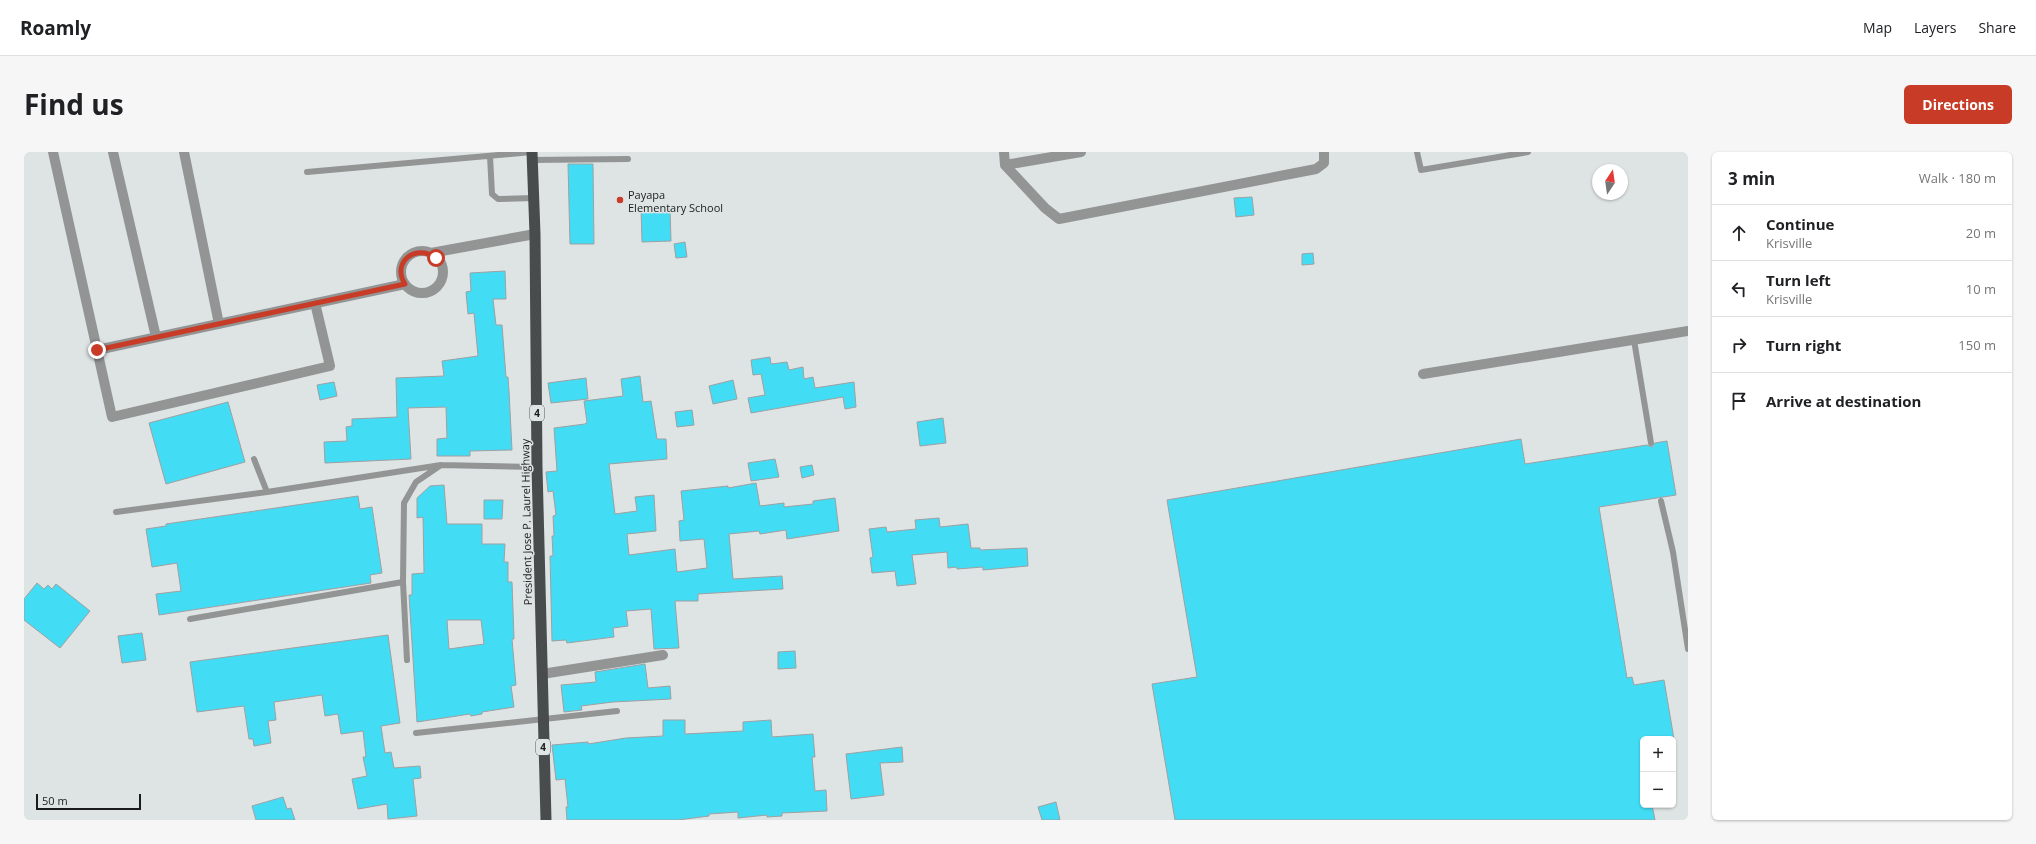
<!DOCTYPE html>
<meta charset="utf-8">
<style>
:root{--surface:#fff;--page:#f6f6f6;--text:#202124;--muted:#757577;--line:#e0e0e0;--accent:#c83c27}
body{margin:0;font-family:"Open Sans",sans-serif;background:var(--page);color:var(--text)}
.controls{position:absolute;right:12px;bottom:12px;display:grid;overflow:hidden;border-radius:6px;box-shadow:0 1px 3px #0004}
.controls button{width:36px;height:36px;display:grid;place-items:center;padding:0;border:0;border-bottom:1px solid var(--line);background:var(--surface);color:var(--text);font:20px sans-serif}
.compass{position:absolute;left:1568px;top:12px;width:36px;height:36px;border-radius:50%;background:var(--surface);box-shadow:0 1px 3px #0004;rotate:13deg}
.scale{position:absolute;left:12px;bottom:10px;width:105px;box-sizing:border-box;padding-left:4px;border:2px solid #1a1c1c;border-top:0;font-size:11px;line-height:14px;white-space:nowrap;color:#1a1c1c;-webkit-text-stroke:3px #dee3e4;paint-order:stroke}
.stop{position:absolute;width:12px;height:12px;margin:-9px;border:3px solid #c83c27;border-radius:50%;background:#fff}
.stop.end{background:#c83c27;border-color:#fff;box-shadow:0 1px 4px #0008}
.list{margin:0;padding:0;list-style:none}
h2{display:flex;justify-content:space-between;align-items:center;height:52px;margin:0;padding:0 16px;font-size:17px}
h2 small{font-size:13px;font-weight:400;color:var(--muted)}
.list li{display:grid;grid-template-columns:26px 1fr auto;gap:12px;align-items:center;box-sizing:border-box;height:56px;padding:0 16px;border-top:1px solid var(--line)}
.list b{display:block;font-size:15px;white-space:nowrap}
.list p{margin:0;font-size:13px;white-space:nowrap;color:var(--muted)}
.list em{font-size:13px;font-style:normal;color:var(--muted)}
.icon{flex:none;width:22px;height:22px;fill:none;stroke:currentColor;stroke-width:2;stroke-linecap:round;stroke-linejoin:round}
.map{position:relative;flex:none;width:1664px;height:668px;overflow:hidden;border-radius:6px}
header{display:flex;align-items:center;gap:24px;box-sizing:border-box;height:56px;padding:0 20px;background:var(--surface);border-bottom:1px solid var(--line)}
header strong{font-size:19px}
nav{display:flex;gap:22px;margin-inline-start:auto;font-size:14px}
.intro{display:flex;align-items:center;justify-content:space-between;box-sizing:border-box;height:96px;padding:0 24px}
h1{margin:0;font-size:28px}
.button{padding:10px 18px;border-radius:6px;background:var(--accent);color:#fff;font-size:14px;font-weight:700}
main{display:flex;gap:24px;padding:0 24px}
aside{flex:1;background:var(--surface);border-radius:6px;box-shadow:0 1px 3px #0004}
.map>svg:first-child{display:block}
.building{fill:#43dcf5;stroke:#9da1a2;fill-rule:evenodd}
.lines{fill:none;stroke-linecap:round;stroke-linejoin:round}
.service{stroke:#939595;stroke-width:6}
.minor{stroke:#939595;stroke-width:10}
.trunk{stroke:#484c4c;stroke-width:11}
.route{stroke:#c83c27;stroke-width:5}
.poi-dot{fill:#c83c27;stroke:#dee3e4;stroke-width:1.5}
.labels{text-anchor:middle;dominant-baseline:central;stroke-width:3;stroke-linejoin:round;paint-order:stroke}
.shield{fill:#dee3e4;stroke:#555858;stroke-width:1}
.shield-label{font-size:10px;font-weight:bold;fill:#1a1c1c}
.poi-label{font-size:11px;fill:#1a1c1c;stroke:#dee3e4;text-anchor:start}
.street-label{font-size:11px;fill:#1a1c1c;stroke:#dee3e4}
</style>
<header>
<strong>Roamly</strong>
<nav><a>Map</a><a>Layers</a><a>Share</a></nav>
</header>
<div class="intro"><h1>Find us</h1><a class="button">Directions</a></div>
<main>
<div class="map">
<svg width="1664" height="668" viewBox="0 0 1664 668">
<rect width="100%" height="100%" fill="#dee3e4"/>
<path class="building" d="M544,12H569L570,92H546Z
M1228,45L1230,63L1212,65L1210,46Z
M617,56H646L647,89L618,90Z
M661,90L663,105L652,106L650,92Z
M1289,101L1290,112L1278,113V102Z
M481,119L482,147H469L472,173H478L482,225H484L485,239L488,298L446,299V304H413V287L423,286L422,255L384,256L387,307L301,311L300,290L323,289L322,275L328,274V267L373,265L372,226L420,224L418,209L454,204L450,161L444,162L442,140L447,139L446,121Z
M746,205L747,212L763,210L765,218L779,215L780,227L789,225L791,236L830,230L832,255L821,257L819,245L727,261L724,246L741,243L737,222L729,223L727,208Z
M616,224L619,250L627,249L633,287H642L643,307L585,312L591,362L613,359L611,345L630,343L632,379L603,382L605,403L651,397L653,420L683,416L680,387L656,389L655,369L660,368L657,339L704,334V336L732,331L736,354L760,351V355L789,352V349L811,346L815,379L763,387L762,378L736,382L735,379L705,382L709,427L758,424L759,437L674,442V449H651L655,496L630,497L627,457L602,459L604,474L589,476L590,485L543,491L542,488L528,489L526,404H529L528,384H530L529,364L532,363L529,339L524,340L522,320L533,319L530,276L561,272L563,270L560,249L599,244L597,227Z
M562,226L564,247L527,251L524,231Z
M709,228L713,247L689,252L685,234Z
M310,230L313,244L296,248L293,233Z
M204,250L221,310L142,332L125,271Z
M668,258L670,273L653,275L651,260Z
M919,266L922,291L896,294L893,270Z
M1497,287L1501,312L1623,293L1628,295L1631,291L1643,289L1652,343L1575,355L1603,526L1608,525L1610,533L1640,528L1650,587H1619V653H1628L1631,668H1151L1128,532L1173,525L1143,348Z
M751,307L755,325L727,329L724,311Z
M788,313L790,323L778,326L776,315Z
M420,333L423,372H458V392H481L480,410H484V430H488L490,487H488L492,533L487,534L490,555L458,560V562L447,564L446,562L393,570L385,443H388V422L400,421L399,365L393,366V346L406,334ZM423,468H457L460,492L425,497Z
M334,344L336,357L348,355L358,421L346,423L347,431L135,463L132,442L157,439L153,411L128,415L122,377L142,374V372Z
M460,348H479L478,367H460Z
M915,366L916,375L944,372L947,396H956V398L1003,396L1004,414L959,418V415L933,417V415L924,416L923,400L888,403L892,432L873,434L871,419L848,421L846,406L849,405L845,377L862,375L863,380L892,377L891,368Z
M13,431L20,437L24,433L28,437L32,432L66,459L36,496L0,468V447Z
M118,481L122,508L98,511L94,484Z
M364,483L376,571L357,574L361,601L367,600L370,616L396,614L397,626L389,627L393,664L364,667L363,652L334,657L328,627L343,624L339,605H342L339,579L317,582L314,562L301,564L298,543L250,550L252,568L244,569L247,591L230,594L229,587H225L220,554L173,560L166,510Z
M771,499L772,516L754,517V500Z
M621,512L624,536L646,534L647,547L589,550L557,554L558,558L540,560L537,533L572,530L571,520Z
M639,568H661V582L719,579V570L747,568L748,585L789,582L791,605H788L791,639L802,638L803,659L758,661V664L743,665V663L714,666V660L685,662V664L654,668H543L542,655H544L541,627L532,628L528,593L564,590V592L602,586L639,584Z
M878,595L879,610L856,611L860,643L827,647L822,602Z
M259,645L263,657L267,656L271,668H232L228,654Z
M1032,650L1036,668H1018L1014,655Z"/>
<g class="lines">
<path class="service" d="M1393,0L1397,18L1504,0
M466,4L468,42L474,47L510,46
M508,8L604,7
M283,20L508,0
M1610,188L1627,291
M230,307L243,340
M1637,349L1649,400L1664,497
M92,360L243,340L417,313
M166,467L379,430
M383,508L379,430L380,351L392,330L417,313L513,315
M392,581L593,559"/>
<path class="minor" d="M29,0L88,265L306,214L291,151
M89,0L132,185
M160,0L195,172
M980,0L981,13L1021,56L1035,67L1292,17L1300,11V0
M981,13L1057,0
M377 120a21 21 0 1 1 42 0a21 21 0 1 1-42 0Z
M407,101L511,82
M73,198L381,132
M1399,222L1664,179
M518,522L639,503"/>
<path class="trunk" d="M508,0L511,82L513,315L522,668"/>
</g>
<g class="lines">
<path class="route" d="M73,198L381,132C367,110 392,91 412,106"/>
</g>
<circle class="poi-dot" cx="596" cy="48" r="4"/>
<g class="labels">
<g class="shield">
<rect x="506" y="253" width="14" height="16" rx="3"/>
<rect x="512" y="587" width="14" height="16" rx="3"/>
</g>
<g class="shield-label">
<text x="513" y="261">4</text>
<text x="519" y="595">4</text>
</g>
<g class="poi-label">
<text x="604" y="42">Payapa<tspan x="604" dy="13">Elementary School</tspan></text>
</g>
<g class="street-label">
<text transform="translate(502 370) rotate(-91)">President Jose P. Laurel Highway</text>
</g>
</g>
</svg>
<div class="controls">
<button>+</button>
<button>−</button>
</div>
<svg class="compass" viewBox="-18 -18 36 36"><path d="M0-13l5 13h-10z" fill="#e53935"/><path d="M0 13l5-13h-10z" fill="#757577"/></svg>
<div class="scale">50 m</div>
<div class="stop" style="left:412px;top:106px"></div>
<div class="stop end" style="left:73px;top:198px"></div>
</div>
<aside>
<h2>3 min<small>Walk · 180 m</small></h2>
<ul class="list">
<li><svg class="icon" aria-label="ahead" viewBox="0 0 24 24"><path d="M12 20V5M6 11l6-6 6 6"/></svg><div><b>Continue</b><p>Krisville</p></div><em>20 m</em></li>
<li><svg class="icon" aria-label="left" viewBox="0 0 24 24"><path d="M17 20v-9H6M10 6l-5 5 5 5"/></svg><div><b>Turn left</b><p>Krisville</p></div><em>10 m</em></li>
<li><svg class="icon" aria-label="right" viewBox="0 0 24 24"><path d="M7 20v-9h11M14 6l5 5-5 5"/></svg><div><b>Turn right</b></div><em>150 m</em></li>
<li><svg class="icon" aria-label="arrive" viewBox="0 0 24 24"><path d="M6 21V4h12l-3 4 3 4H6"/></svg><div><b>Arrive at destination</b></div></li>
</ul>
</aside>
</main>
